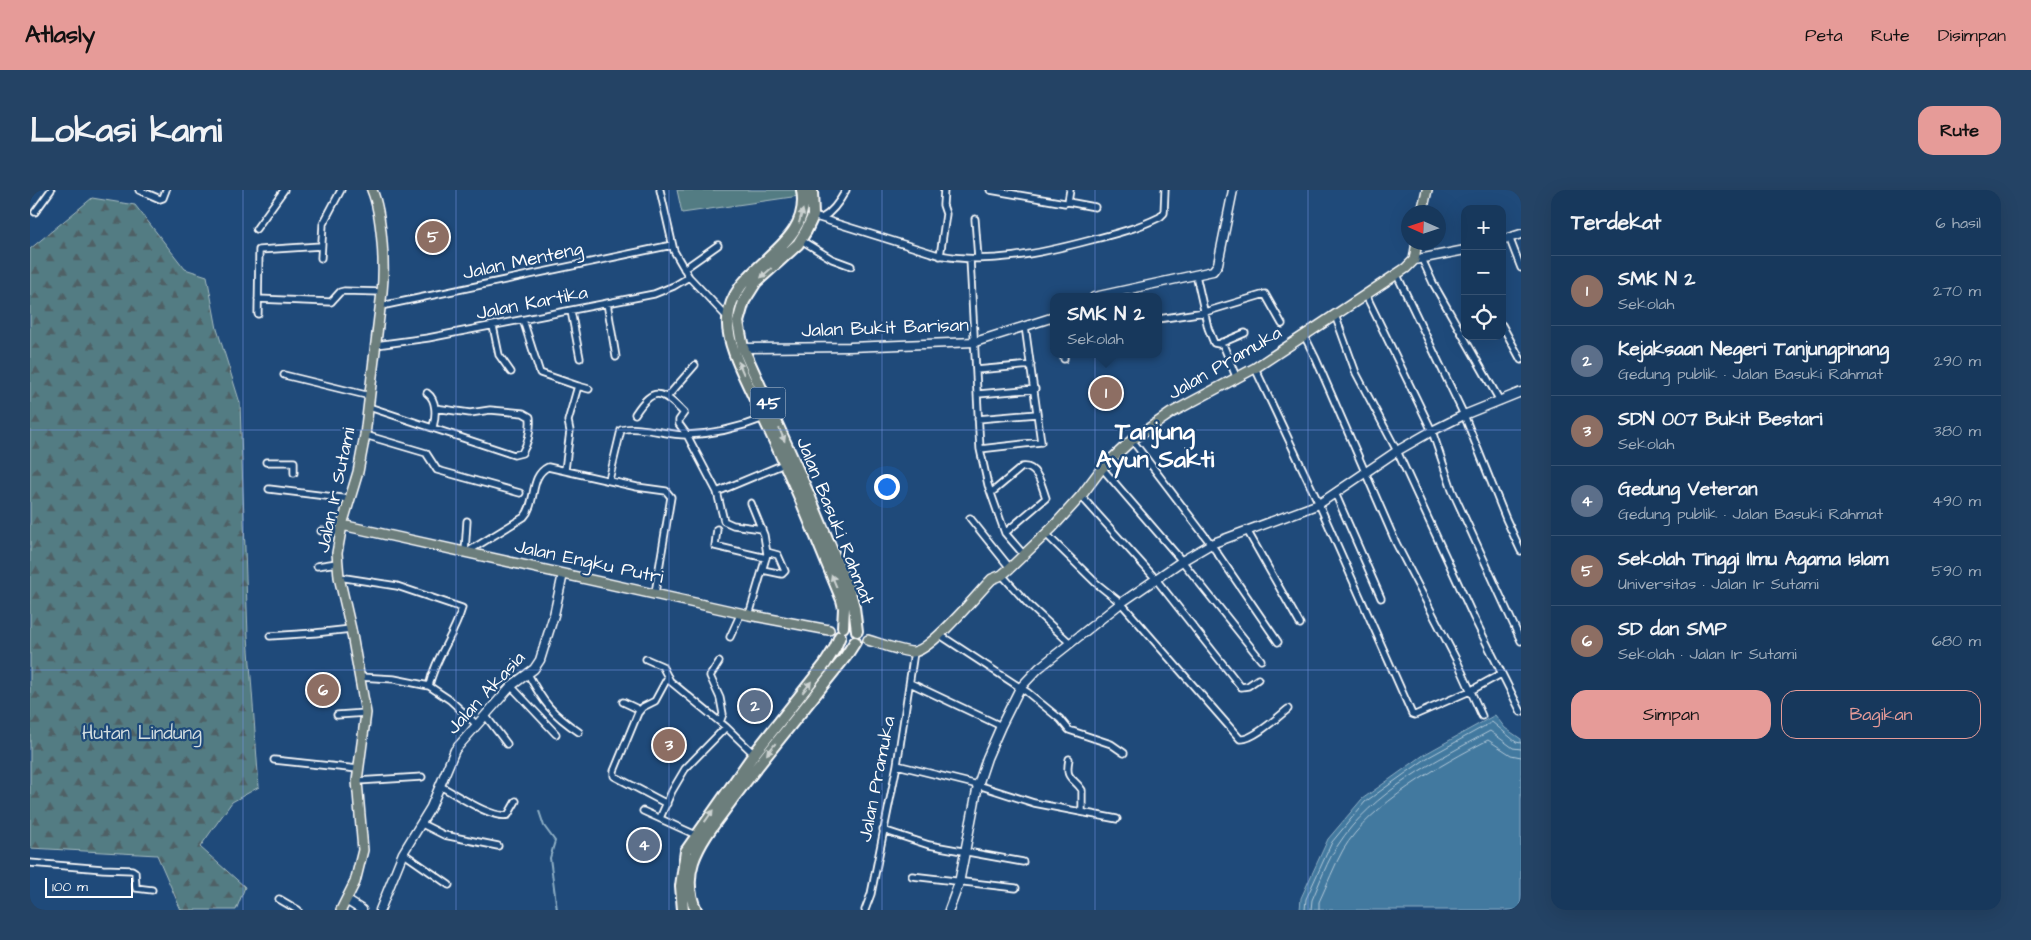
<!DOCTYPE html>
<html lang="id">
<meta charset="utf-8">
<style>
:root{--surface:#17385c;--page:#244365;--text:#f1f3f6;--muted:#9eacbb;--line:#365272;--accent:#e69b98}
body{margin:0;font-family:"Architects Daughter",sans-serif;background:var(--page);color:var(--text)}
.controls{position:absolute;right:15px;top:15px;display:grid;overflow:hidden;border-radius:10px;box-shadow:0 5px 20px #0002}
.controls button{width:45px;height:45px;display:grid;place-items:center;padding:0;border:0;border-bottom:1px solid var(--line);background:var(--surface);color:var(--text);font:25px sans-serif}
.compass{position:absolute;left:1371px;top:15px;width:45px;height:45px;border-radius:50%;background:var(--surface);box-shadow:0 5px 20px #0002;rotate:273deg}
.scale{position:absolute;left:15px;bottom:12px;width:88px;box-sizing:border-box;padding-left:5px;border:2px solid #fff;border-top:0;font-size:14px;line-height:18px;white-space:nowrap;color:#fff;-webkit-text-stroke:4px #1f4a7a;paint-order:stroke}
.you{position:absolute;left:856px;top:296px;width:18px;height:18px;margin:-12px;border:4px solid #fff;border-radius:50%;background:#1a73e8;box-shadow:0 0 0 8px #1a73e833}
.badge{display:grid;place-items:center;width:32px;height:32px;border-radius:50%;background:var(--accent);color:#fff;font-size:16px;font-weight:700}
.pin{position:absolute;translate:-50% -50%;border:2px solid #fff;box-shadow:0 1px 5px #0006}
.popup{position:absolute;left:1020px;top:103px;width:112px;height:65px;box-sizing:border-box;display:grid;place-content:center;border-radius:10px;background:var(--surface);filter:drop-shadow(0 1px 4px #0005);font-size:16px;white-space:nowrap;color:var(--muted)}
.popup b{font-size:19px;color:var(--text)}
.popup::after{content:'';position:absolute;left:50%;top:100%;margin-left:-10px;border:10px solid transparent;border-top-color:var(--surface)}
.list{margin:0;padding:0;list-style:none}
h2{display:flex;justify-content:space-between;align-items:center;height:65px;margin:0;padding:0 20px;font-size:21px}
h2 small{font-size:16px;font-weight:400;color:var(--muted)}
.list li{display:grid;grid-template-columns:32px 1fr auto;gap:15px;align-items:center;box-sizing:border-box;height:70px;padding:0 20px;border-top:1px solid var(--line)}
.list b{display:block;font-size:19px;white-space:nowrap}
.list p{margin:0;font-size:16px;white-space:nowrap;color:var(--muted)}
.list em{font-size:16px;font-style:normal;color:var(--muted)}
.actions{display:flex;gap:10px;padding:15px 20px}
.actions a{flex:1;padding:11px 0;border:1px solid var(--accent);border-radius:15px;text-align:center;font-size:18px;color:var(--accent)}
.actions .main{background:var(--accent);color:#111}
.icon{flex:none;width:28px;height:28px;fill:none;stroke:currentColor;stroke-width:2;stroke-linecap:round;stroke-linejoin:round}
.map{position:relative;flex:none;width:1491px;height:720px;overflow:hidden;border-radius:15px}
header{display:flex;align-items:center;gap:30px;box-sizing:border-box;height:70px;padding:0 25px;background:var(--accent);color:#111}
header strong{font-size:24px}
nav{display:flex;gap:28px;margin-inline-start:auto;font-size:18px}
.intro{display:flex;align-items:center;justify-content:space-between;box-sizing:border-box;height:120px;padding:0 30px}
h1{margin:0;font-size:35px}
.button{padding:12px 22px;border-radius:15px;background:var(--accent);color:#111;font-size:18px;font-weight:700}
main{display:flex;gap:30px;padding:0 30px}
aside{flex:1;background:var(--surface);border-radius:15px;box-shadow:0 5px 20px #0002}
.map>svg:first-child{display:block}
.green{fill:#527b83;stroke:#a8bdc1}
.forest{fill:url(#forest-firs);stroke:#a8bdc1}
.water{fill:#42799f;stroke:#8eafc5}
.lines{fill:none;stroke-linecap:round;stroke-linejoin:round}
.shore{stroke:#b3c9d9;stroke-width:1}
.stream{stroke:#8eafc5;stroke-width:2}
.minor-casing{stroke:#fff;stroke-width:9}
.tertiary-casing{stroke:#fff;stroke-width:11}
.primary-casing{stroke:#fff;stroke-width:12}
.trunk-casing{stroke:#fff;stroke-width:14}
.minor{stroke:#1f4a7a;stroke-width:5.5}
.tertiary{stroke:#1f4a7a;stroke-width:8}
.primary{stroke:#6c7e7c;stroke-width:9}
.trunk{stroke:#6c7e7c;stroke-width:10}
.oneway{fill:#ccd2d1}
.grid{fill:none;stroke:#7795e8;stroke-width:1;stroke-opacity:0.55}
.labels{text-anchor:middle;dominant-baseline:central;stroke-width:4.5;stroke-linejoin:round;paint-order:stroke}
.shield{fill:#1f4a7a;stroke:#bcc9d7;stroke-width:1}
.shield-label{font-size:18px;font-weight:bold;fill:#fff}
.street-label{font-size:19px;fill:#fff;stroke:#1f4a7a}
.park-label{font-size:19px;fill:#d4dee0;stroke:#1f4a7a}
.district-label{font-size:24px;font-weight:bold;fill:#fff;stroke:#1f4a7a}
</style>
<header>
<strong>Atlasly</strong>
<nav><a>Peta</a><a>Rute</a><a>Disimpan</a></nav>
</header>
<div class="intro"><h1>Lokasi kami</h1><a class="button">Rute</a></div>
<main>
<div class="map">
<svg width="1491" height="720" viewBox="0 0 1491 720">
<defs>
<pattern id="forest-firs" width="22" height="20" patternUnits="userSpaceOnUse" patternTransform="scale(1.25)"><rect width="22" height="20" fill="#527b83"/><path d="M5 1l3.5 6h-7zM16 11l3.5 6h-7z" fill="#4f6165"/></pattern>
</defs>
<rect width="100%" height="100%" fill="#1f4a7a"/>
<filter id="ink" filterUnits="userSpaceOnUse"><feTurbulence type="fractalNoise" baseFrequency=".02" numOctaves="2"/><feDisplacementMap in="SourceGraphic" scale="10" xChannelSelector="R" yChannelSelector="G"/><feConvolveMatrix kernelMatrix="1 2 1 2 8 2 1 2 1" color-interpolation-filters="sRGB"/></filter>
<g filter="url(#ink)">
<path class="green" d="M647,0H768L769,6L652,23Z"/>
<path class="forest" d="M62,8L105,15L155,79L177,86L187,139L210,213L218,446L229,597L202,612L170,657L215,697L206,720H151L127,665L0,658V59Z"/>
<path class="water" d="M1465,525L1475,538L1491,549V720H1270L1271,708L1298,649L1332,609L1395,564Z"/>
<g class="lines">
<path class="shore" d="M1275,720L1276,709L1302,652L1335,612L1397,568L1462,532L1486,552L1491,553
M1281,720L1282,710C1290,692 1297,671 1308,655C1342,602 1407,570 1460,541L1483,558L1491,559
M1289,720V712C1297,695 1304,676 1313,660C1340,614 1412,574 1458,550L1481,565L1491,567"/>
<path class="stream" d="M509,621L514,636L525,651L520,668L527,720"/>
<g class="minor-casing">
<path id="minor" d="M109,0L130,9L133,8L136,0
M630,0L644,61L659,87L698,128
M960,0L1035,13L1038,12L1040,0
M1038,12L1065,17
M5,22L21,0
M783,26L905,64C955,76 1012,63 1061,50C1085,44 1108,38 1130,27L1134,23L1135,0
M792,28C803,22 810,11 816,0
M945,29L948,68
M226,39L254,0
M1479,47L1491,78
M771,50L802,69L821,76
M910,66L916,24L913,15L914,0
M291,68L293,34L311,0
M940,69L950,259L958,295L975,343L994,365
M1392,69L1403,93L1470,211
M654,79L688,55
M1166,85L1178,138L1184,153L1189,154L1215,143
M1367,85L1434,225L1476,329L1491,361
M1336,105L1402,241L1422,300L1491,451
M228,109L301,112L310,102L314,101L352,102
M577,113L586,167
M351,116L642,55
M541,121L550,168
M228,124L229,60L291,56
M1305,125L1326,183L1367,261L1444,428L1491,522
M1128,129L1175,122L1235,104L1252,134
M493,130L510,183L548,196L538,231L540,241L535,280
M1472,135L1491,170
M463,136L469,165L481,182
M1274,145L1286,169L1366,353L1428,473L1452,526
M1192,152L1207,189
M346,155L398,148L624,104L644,96L659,87
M1034,164V169
M1225,178L1289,314L1382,524L1385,525L1440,501L1471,484
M946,180L1001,175
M254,185L340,206
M548,196L559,199
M397,203C407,210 406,226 403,237
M948,204L1005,199
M638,206L665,175
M339,217L484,265L492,263C498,253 501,240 500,227L493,223L460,220L440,223L405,218
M605,224C624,195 632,201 654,223L649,230V234L657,245L687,302L694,331L703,335L732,339
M948,229L1007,224
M335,245L396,263L407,280L490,303
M1102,250L1181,354L1248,452
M950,259L1011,252L995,136
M236,272H264V283
M1072,278L1152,371L1231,470
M579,290L591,240C609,235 636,245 656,245C683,244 709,238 734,228
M239,299L320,309
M687,302L754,274
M961,303L992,277C1008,275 1012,297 1016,308L975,343
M1305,303L1351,408
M1051,306L1125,388L1211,497L1218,496L1228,489
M940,328L980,378
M687,339L685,356L736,368
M291,341L310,342
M1218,342L1270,434
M1016,344L1066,393L1091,413L1210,549C1222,551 1248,527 1258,519
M435,362L437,331
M437,362L494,327C507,313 499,286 518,277L607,297L636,301L641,307L625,403
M287,376L307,373
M733,380L752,384L755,381L748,365L737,362
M972,385L998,414L1040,453
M309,387L367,396L432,418C424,446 405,468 399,496L420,510L446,534
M719,425L737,364L734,345L721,313
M910,445L997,502L1030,529L1039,540L1081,554L1094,563
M240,446L285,443L321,439
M700,447L711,423
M616,469L632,476L640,491L696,537L724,564
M689,472L680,486L690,508L693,524L690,532
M498,484C513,512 522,524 549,542
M329,487L364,489L399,496
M880,493L971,536
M481,496L526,544
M593,512L610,520
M307,525L336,523
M455,525L477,554
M1039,569C1035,590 1042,586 1052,600V621
M244,570L328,579
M867,575L948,595L1004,613L1087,629
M327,591L392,587
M410,596C426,604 461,629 478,625L486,611
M637,614L584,586V581L608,523L613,517L625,511L638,487
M613,621L666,645
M630,628L642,601L655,579L696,537
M392,634L414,645L468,656
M853,640L899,655L993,672
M373,663L419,695
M0,673L73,679L102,680L105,682L106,698L122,700
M882,686L986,698
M249,709L268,720
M835,720L841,704L867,575L884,462"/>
</g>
<g class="tertiary-casing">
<path id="tertiary" d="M1472,50L1491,44
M1384,70L1435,60
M1064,107L1183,81L1188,74L1203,0
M713,158L820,157L945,152L1024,127
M316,710L332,720
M350,720L373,663L401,617L425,560L481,496L504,479L510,470L524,425L533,384
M919,720L929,693L948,595L957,568L971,536L990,498L1009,478L1091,413L1152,371L1181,354L1289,314L1367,261L1402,241L1434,225L1491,202"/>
</g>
<g class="primary-casing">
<path id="primary" d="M1392,22L1397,0
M312,335L719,425L799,440
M838,450C848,453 873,462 883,462C901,461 947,404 962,389L972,385L980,378L1022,338L1051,306L1072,278L1102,250L1141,223L1225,178L1376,78L1384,70L1387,52
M311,720L325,692L333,660L327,591L336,523L321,439L309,387L307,363L312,335L328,282L335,245L352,102C355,76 352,24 342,0"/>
</g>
<g class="trunk-casing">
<path id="trunk" d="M772,0C783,60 702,73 698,129C696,155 717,191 727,214C742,245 756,276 770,308C784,342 798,376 812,410L814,418L813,437
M782,0L783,26L776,41L768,54L726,92L714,111L708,132L713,158L778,303L821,406L824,417L827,441
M653,720L651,696L656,661L724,564L795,474L805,458L810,446
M666,720C659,705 658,688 663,672C671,648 690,627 704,607C740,559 779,513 816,466L825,452"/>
</g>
<use href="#minor" class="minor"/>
<use href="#tertiary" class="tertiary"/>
<use href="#primary" class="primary"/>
<use href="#trunk" class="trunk"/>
</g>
<defs><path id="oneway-solid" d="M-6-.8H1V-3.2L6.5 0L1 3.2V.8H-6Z" transform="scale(1.25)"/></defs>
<g class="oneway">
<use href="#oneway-solid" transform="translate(771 26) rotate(-74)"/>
<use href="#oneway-solid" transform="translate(736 83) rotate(138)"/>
<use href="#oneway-solid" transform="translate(711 178) rotate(-113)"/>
<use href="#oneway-solid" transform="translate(752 245) rotate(67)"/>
<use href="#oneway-solid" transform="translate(804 391) rotate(-112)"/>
<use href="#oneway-solid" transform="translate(777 497) rotate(-52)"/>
<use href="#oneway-solid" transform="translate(741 559) rotate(128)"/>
<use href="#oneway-solid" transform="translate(679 626) rotate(-55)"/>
</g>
</g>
<path class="grid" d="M213,0V720M426,0V720M639,0V720M852,0V720M1065,0V720M1278,0V720M0,240H1491M0,480H1491"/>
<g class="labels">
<rect class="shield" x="720.5" y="197.5" width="35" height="31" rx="4"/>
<g class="shield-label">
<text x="738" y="213">45</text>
</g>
<g class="street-label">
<text transform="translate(493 71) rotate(-12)">Jalan Menteng</text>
<text transform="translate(502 113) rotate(-11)">Jalan Kartika</text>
<text transform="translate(855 138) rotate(-2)">Jalan Bukit Barisan</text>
<text transform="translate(1195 173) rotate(-30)">Jalan Pramuka</text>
<text transform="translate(306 300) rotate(-78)">Jalan Ir Sutami</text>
<text transform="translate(805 331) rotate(68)">Jalan Basuki Rahmat</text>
<text transform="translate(559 372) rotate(12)">Jalan Engku Putri</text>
<text transform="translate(456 503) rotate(-47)">Jalan Akasia</text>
<text transform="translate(847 589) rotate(-79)">Jalan Pramuka</text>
</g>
<g class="park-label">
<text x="112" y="543">Hutan Lindung</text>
</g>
<g class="district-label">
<text x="1125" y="242">Tanjung<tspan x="1125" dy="28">Ayun Sakti</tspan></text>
</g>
</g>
</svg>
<div class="controls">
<button>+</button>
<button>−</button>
<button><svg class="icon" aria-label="locate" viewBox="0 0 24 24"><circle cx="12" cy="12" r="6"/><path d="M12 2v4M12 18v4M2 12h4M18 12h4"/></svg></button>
</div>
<svg class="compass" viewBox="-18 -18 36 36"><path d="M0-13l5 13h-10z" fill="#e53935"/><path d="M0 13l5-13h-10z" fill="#9eacbb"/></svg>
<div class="scale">100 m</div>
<div class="you"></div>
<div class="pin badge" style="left:1076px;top:203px;background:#8d6e63">1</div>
<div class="popup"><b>SMK N 2</b>Sekolah</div>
<div class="pin badge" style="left:725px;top:516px;background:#5c6f8a">2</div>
<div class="pin badge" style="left:639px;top:555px;background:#8d6e63">3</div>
<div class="pin badge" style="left:614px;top:655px;background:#5c6f8a">4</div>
<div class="pin badge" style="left:403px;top:47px;background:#8d6e63">5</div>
<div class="pin badge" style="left:293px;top:500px;background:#8d6e63">6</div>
</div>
<aside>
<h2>Terdekat<small>6 hasil</small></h2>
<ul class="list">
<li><span class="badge" style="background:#8d6e63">1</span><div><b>SMK N 2</b><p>Sekolah</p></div><em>270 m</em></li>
<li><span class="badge" style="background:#5c6f8a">2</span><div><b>Kejaksaan Negeri Tanjungpinang</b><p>Gedung publik · Jalan Basuki Rahmat</p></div><em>290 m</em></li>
<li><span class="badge" style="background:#8d6e63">3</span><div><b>SDN 007 Bukit Bestari</b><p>Sekolah</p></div><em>380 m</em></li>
<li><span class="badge" style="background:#5c6f8a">4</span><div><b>Gedung Veteran</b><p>Gedung publik · Jalan Basuki Rahmat</p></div><em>490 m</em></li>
<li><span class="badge" style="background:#8d6e63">5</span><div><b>Sekolah Tinggi Ilmu Agama Islam</b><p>Universitas · Jalan Ir Sutami</p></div><em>590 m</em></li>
<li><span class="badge" style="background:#8d6e63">6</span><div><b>SD dan SMP</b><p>Sekolah · Jalan Ir Sutami</p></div><em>680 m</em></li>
</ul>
<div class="actions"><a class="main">Simpan</a><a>Bagikan</a></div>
</aside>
</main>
